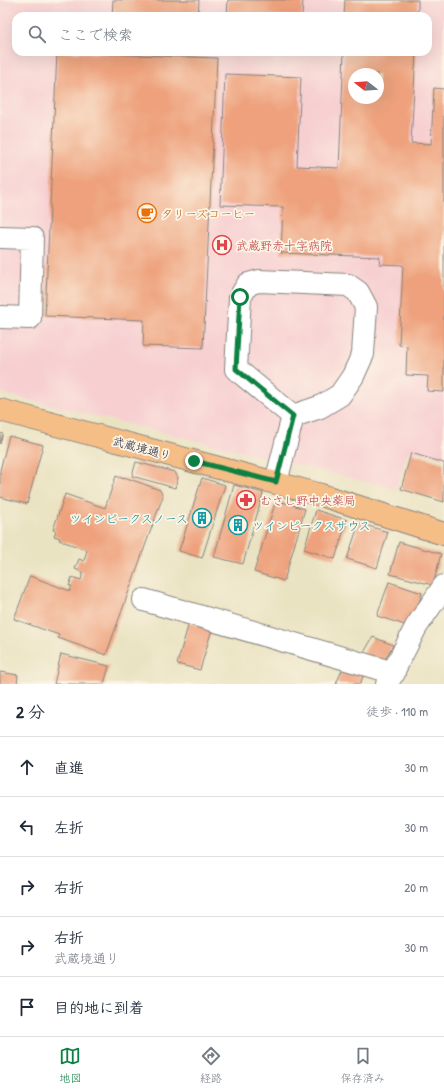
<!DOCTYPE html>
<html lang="ja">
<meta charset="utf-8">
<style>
:root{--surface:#fff;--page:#f2f2f3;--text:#1f2937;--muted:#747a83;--line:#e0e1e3;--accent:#0b8043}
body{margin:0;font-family:"Patrick Hand","Klee One",sans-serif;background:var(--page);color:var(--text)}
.compass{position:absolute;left:348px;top:68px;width:36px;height:36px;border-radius:50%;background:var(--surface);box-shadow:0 4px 16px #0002;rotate:287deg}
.stop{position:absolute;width:12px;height:12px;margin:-9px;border:3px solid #0b8043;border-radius:50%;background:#fff}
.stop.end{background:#0b8043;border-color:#fff;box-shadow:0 1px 4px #0008}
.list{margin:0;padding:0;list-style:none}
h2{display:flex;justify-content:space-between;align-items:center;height:52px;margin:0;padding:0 16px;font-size:17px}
h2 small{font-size:13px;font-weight:400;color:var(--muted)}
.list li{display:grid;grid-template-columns:26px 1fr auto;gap:12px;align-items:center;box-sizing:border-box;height:60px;padding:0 16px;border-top:1px solid var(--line)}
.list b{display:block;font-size:15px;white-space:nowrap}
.list p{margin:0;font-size:13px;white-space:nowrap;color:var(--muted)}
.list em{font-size:13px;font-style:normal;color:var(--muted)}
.icon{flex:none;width:22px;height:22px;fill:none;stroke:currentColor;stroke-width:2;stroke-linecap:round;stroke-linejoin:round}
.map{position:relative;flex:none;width:444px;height:684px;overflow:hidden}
.search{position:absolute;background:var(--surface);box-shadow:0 4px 16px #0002;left:12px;right:12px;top:12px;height:44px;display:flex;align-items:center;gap:10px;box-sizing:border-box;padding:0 14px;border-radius:12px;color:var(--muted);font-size:15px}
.sheet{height:352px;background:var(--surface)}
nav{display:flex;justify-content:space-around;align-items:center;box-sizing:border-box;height:56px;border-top:1px solid var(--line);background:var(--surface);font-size:11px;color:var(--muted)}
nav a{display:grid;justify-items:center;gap:2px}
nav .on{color:var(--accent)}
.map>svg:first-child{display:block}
.built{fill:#f7cfd1;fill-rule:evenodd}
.building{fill:#eea17b;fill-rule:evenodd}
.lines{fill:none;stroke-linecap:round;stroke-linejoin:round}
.minor-casing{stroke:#86827e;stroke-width:24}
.major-casing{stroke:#86827e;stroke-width:24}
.minor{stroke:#fff;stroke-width:22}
.major{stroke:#f6be87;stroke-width:22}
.route{stroke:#0b8043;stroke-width:5}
.labels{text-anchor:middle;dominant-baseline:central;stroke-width:3.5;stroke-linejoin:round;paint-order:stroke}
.food-label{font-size:12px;fill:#c56008;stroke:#fcf5e5;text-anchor:start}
.health-label{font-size:12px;fill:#be3a42;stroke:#fcf5e5;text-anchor:start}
.street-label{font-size:12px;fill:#22223b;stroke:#fcf5e5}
.culture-label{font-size:12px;fill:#0d838f;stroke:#fcf5e5;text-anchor:end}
</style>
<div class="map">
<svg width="444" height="684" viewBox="0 0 444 684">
<rect width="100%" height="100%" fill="#fcf5e5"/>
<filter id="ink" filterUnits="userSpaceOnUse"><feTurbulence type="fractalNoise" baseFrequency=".025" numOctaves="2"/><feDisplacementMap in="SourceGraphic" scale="8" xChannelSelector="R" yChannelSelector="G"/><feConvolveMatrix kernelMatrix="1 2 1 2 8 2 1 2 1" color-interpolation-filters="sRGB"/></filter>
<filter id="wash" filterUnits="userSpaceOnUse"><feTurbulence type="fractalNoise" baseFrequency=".012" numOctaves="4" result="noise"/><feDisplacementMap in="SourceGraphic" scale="16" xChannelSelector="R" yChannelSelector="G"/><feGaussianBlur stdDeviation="0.9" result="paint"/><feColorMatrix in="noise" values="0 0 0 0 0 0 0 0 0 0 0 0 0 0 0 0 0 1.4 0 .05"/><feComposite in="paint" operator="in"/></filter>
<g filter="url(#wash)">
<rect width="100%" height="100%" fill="#eae3c2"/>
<path class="built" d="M0,0H444V457L408,451L396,489L0,393ZM16,16H428V52H16ZM354,74H378V98H354Z"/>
<g id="blocks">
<path class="building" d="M113,0H199L198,16H112Z
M228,0H303L302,16H227Z
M345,0H418V16H344Z
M57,52L217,58L203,348L143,346L144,320L45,316Z
M344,52H416L411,143L431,144L434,88L444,89V392L427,391L428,376L406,375L407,346L399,345L403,265L379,264L380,257L281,253L283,207L220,205L225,74L301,77L297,166L339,168ZM354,74H378V98H354Z
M0,433L3,434L0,444Z
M9,436L43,445L27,504L0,497V470Z
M411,453L444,463V502L401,489Z
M136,462L175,472L178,478L175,488L132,476Z
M116,476L124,479V477L160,490L163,496L106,655L58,638L59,635L14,619L30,576L70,591L72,586H69L72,577L81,580L83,572L75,569L79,559L84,561L87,550L59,540L60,538L54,536L56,531L53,530L65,494L105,508Z
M202,478L225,485L202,558L179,551Z
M234,485L263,493L243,564L214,557Z
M276,500L305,509L284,581L254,572Z
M316,510L347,520L335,559L304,549Z
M359,523L388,532L377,568L347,559Z
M399,542L441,554L433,585L390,574Z
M389,582L422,593L411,627L377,616Z
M189,623L212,629L200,670L177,664Z
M373,637L393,645L383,663L363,654Z
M61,654L109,666L104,684H54Z
M343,668L365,672L360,684H336Z
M0,672L18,675L17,684H0Z"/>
</g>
</g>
<g filter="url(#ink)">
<use href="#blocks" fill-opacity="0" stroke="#86827e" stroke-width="1"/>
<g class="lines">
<g class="minor-casing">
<path id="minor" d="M0,237L32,238L30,318L0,317
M259,281L348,285L358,292L366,307L363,354L353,376L340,395L320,407L293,416L236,369L240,297L248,284Z
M276,482L293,416
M144,600L394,673
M387,684L416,627L444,586"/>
</g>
<g class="major-casing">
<path id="major" d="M0,410L321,495L444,534"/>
</g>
<use href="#minor" class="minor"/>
<use href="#major" class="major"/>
</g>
</g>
<g class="lines" filter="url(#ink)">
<path class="route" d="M194,461L276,482L293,416L236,369L240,297"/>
</g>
<defs>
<g id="cafe-ring" transform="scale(1)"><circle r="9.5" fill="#fcf5e5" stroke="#e8710a" stroke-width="1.5"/><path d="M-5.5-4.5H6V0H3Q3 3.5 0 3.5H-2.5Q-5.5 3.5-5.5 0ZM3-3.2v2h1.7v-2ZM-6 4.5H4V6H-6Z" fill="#e8710a"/></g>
<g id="hospital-ring" transform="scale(1)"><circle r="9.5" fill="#fcf5e5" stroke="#e0444e" stroke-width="1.5"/><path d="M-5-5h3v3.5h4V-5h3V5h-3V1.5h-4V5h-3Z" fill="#e0444e"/></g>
<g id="pharmacy-ring" transform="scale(1)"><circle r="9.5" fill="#fcf5e5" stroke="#e0444e" stroke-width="1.5"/><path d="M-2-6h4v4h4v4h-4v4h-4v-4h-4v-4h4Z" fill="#e0444e"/></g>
<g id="building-ring" transform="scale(1)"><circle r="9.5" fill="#fcf5e5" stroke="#0f9aa8" stroke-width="1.5"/><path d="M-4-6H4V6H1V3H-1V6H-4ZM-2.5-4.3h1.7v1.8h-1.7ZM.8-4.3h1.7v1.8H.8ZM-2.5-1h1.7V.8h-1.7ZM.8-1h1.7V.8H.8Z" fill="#0f9aa8"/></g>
</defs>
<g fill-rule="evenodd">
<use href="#cafe-ring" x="147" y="213"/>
<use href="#hospital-ring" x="222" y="245"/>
<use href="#pharmacy-ring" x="246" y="500"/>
<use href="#building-ring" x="202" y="518"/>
<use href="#building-ring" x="238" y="525"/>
</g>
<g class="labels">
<g class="food-label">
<text x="161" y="213">タリーズコーヒー</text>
</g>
<g class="health-label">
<text x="236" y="245">武蔵野赤十字病院</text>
<text x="260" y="500">むさし野中央薬局</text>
</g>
<g class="street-label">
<text transform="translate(142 448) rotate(15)">武蔵境通り</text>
</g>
<g class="culture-label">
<text x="188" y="518">ツインピークスノース</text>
<text x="252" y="525" text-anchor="start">ツインピークスサウス</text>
</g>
</g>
</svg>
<svg class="compass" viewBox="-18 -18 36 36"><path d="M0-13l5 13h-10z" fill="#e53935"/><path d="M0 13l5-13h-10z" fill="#747a83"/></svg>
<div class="stop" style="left:240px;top:297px"></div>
<div class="stop end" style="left:194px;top:461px"></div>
<div class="search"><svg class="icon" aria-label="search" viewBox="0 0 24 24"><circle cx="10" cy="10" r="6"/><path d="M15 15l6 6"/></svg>ここで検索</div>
</div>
<section class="sheet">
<h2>2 分<small>徒歩 · 110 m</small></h2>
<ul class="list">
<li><svg class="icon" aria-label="ahead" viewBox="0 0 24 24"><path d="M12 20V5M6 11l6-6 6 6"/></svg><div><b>直進</b></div><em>30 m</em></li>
<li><svg class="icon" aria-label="left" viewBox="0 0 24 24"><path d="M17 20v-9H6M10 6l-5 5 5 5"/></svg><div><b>左折</b></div><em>30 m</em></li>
<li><svg class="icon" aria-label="right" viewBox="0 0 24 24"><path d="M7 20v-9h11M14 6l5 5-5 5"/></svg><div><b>右折</b></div><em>20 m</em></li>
<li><svg class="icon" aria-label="right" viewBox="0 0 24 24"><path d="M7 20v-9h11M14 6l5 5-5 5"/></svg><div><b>右折</b><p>武蔵境通り</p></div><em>30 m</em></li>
<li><svg class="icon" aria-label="arrive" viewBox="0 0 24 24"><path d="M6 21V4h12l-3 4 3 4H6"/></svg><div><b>目的地に到着</b></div></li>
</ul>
</section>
<nav>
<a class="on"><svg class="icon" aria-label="map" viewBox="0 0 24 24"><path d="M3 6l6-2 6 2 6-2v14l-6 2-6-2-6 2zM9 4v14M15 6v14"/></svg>地図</a>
<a><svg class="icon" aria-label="directions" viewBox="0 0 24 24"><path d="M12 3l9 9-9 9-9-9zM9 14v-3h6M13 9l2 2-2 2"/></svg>経路</a>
<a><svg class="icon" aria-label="saved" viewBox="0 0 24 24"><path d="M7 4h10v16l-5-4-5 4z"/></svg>保存済み</a>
</nav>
